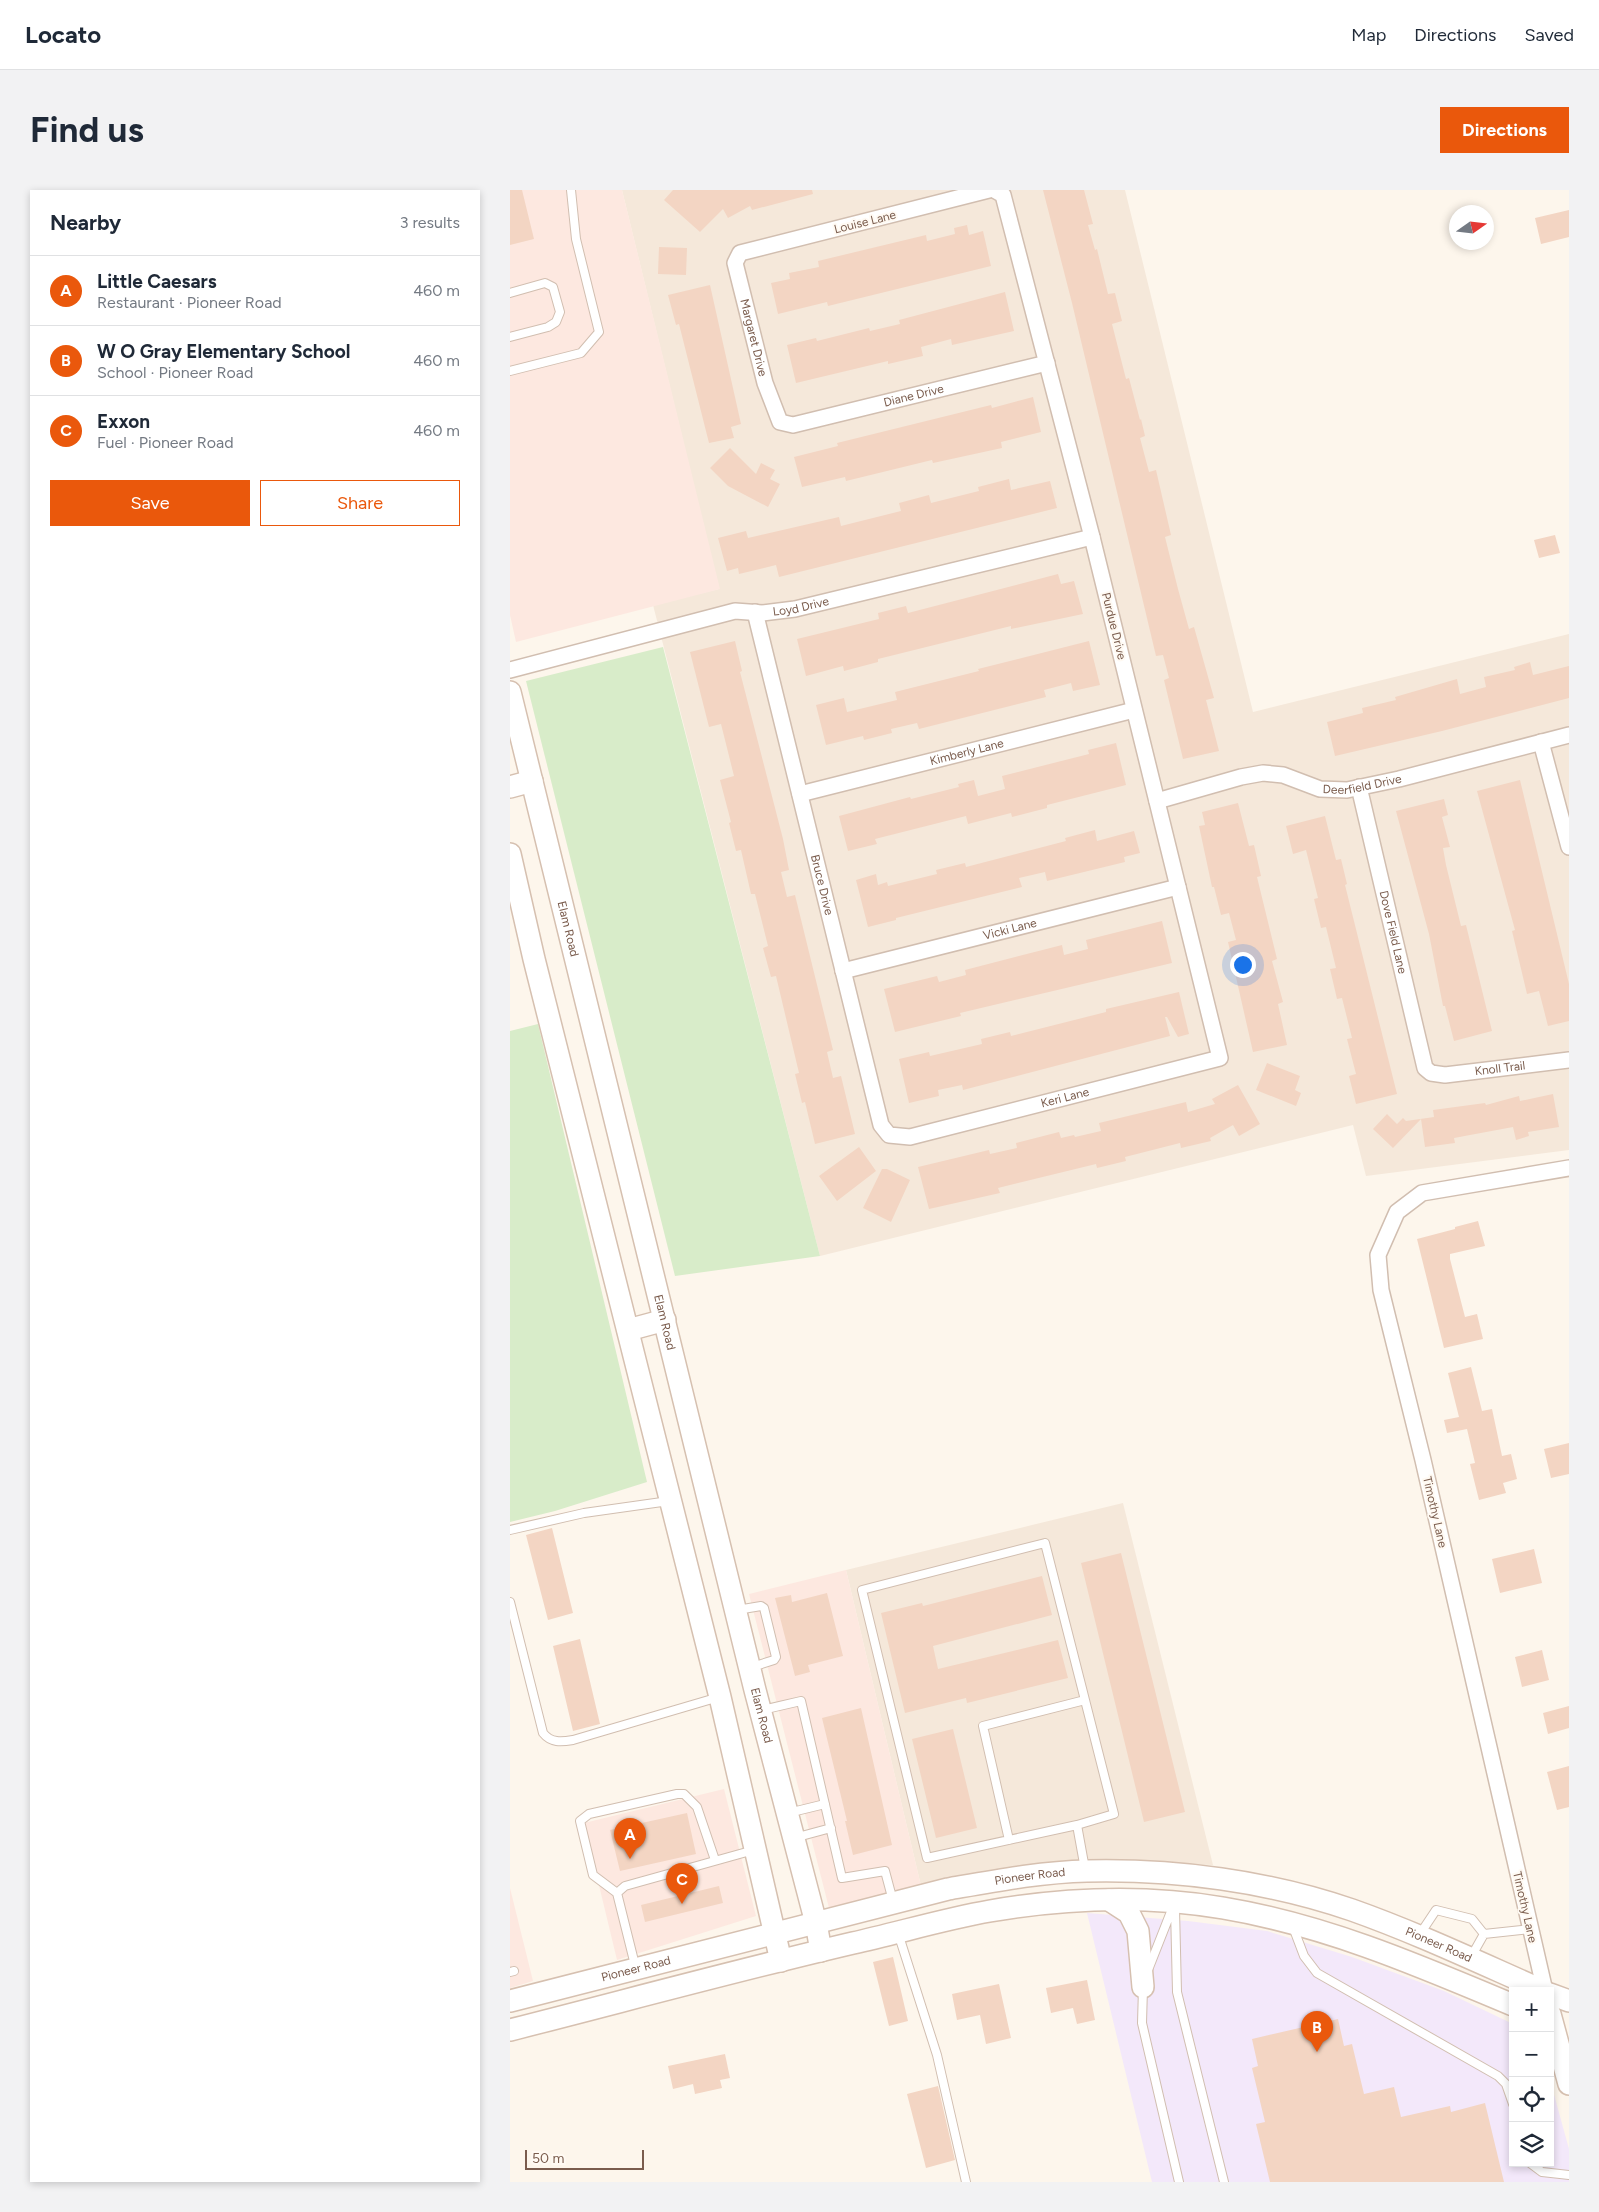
<!DOCTYPE html>
<meta charset="utf-8">
<style>
:root{--surface:#fff;--page:#f2f2f3;--text:#1f2937;--muted:#747a83;--line:#e0e1e3;--accent:#ea580c}
body{margin:0;font-family:Figtree,sans-serif;background:var(--page);color:var(--text)}
.controls{position:absolute;right:15px;bottom:15px;display:grid;overflow:hidden;border-radius:0px;box-shadow:0 2px 8px #0003}
.controls button{width:45px;height:45px;display:grid;place-items:center;padding:0;border:0;border-bottom:1px solid var(--line);background:var(--surface);color:var(--text);font:25px sans-serif}
.compass{position:absolute;left:939px;top:15px;width:45px;height:45px;border-radius:50%;background:var(--surface);box-shadow:0 2px 8px #0003;rotate:76deg}
.scale{position:absolute;left:15px;bottom:12px;width:119px;box-sizing:border-box;padding-left:5px;border:2px solid #7a5c4d;border-top:0;font-size:14px;line-height:18px;white-space:nowrap;color:#7a5c4d;-webkit-text-stroke:4px #fffaf3;paint-order:stroke}
.you{position:absolute;left:732px;top:774px;width:18px;height:18px;margin:-12px;border:4px solid #fff;border-radius:50%;background:#1a73e8;box-shadow:0 0 0 8px #1a73e833}
.badge{display:grid;place-items:center;width:32px;height:32px;border-radius:50%;background:var(--accent);color:#fff;font-size:16px;font-weight:700}
.pin{position:absolute;translate:-50% -41px;filter:drop-shadow(0 1px 2px #0008)}
.pin::after{content:'';position:absolute;top:26px;width:18px;height:15px;background:inherit;clip-path:polygon(0 0,100% 0,50% 100%)}
.list{margin:0;padding:0;list-style:none}
h2{display:flex;justify-content:space-between;align-items:center;height:65px;margin:0;padding:0 20px;font-size:21px}
h2 small{font-size:16px;font-weight:400;color:var(--muted)}
.list li{display:grid;grid-template-columns:32px 1fr auto;gap:15px;align-items:center;box-sizing:border-box;height:70px;padding:0 20px;border-top:1px solid var(--line)}
.list b{display:block;font-size:19px;white-space:nowrap}
.list p{margin:0;font-size:16px;white-space:nowrap;color:var(--muted)}
.list em{font-size:16px;font-style:normal;color:var(--muted)}
.actions{display:flex;gap:10px;padding:15px 20px}
.actions a{flex:1;padding:11px 0;border:1px solid var(--accent);border-radius:0px;text-align:center;font-size:18px;color:var(--accent)}
.actions .main{background:var(--accent);color:#fff}
.icon{flex:none;width:28px;height:28px;fill:none;stroke:currentColor;stroke-width:2;stroke-linecap:round;stroke-linejoin:round}
.map{position:relative;flex:none;width:1059px;height:1992px;overflow:hidden;border-radius:0px}
header{display:flex;align-items:center;gap:30px;box-sizing:border-box;height:70px;padding:0 25px;background:var(--surface);border-bottom:1px solid var(--line)}
header strong{font-size:24px}
nav{display:flex;gap:28px;margin-inline-start:auto;font-size:18px}
.intro{display:flex;align-items:center;justify-content:space-between;box-sizing:border-box;height:120px;padding:0 30px}
h1{margin:0;font-size:35px}
.button{padding:12px 22px;border-radius:0px;background:var(--accent);color:#fff;font-size:18px;font-weight:700}
main{display:flex;gap:30px;padding:0 30px}
aside{flex:1;background:var(--surface);border-radius:0px;box-shadow:0 2px 8px #0003}
.map>svg:first-child{display:block}
.residential{fill:#f5e8da}
.commercial{fill:#fde8e0}
.education{fill:#f3e8fa}
.green{fill:#d8ecc9}
.building{fill:#f3d5c3}
.lines{fill:none;stroke-linecap:round;stroke-linejoin:round}
.lane-casing{stroke:#d1beb0;stroke-width:10}
.street-casing{stroke:#d1beb0;stroke-width:18}
.secondary-casing{stroke:#d6c0b0;stroke-width:24}
.lane{stroke:#fff;stroke-width:8}
.street{stroke:#fff;stroke-width:15}
.secondary{stroke:#fff;stroke-width:21}
.labels{text-anchor:middle;dominant-baseline:central;stroke-width:4;stroke-linejoin:round;paint-order:stroke}
.street-label{font-size:12px;fill:#7a5c4d;stroke:#fffaf3}
</style>
<header>
<strong>Locato</strong>
<nav><a>Map</a><a>Directions</a><a>Saved</a></nav>
</header>
<div class="intro"><h1>Find us</h1><a class="button">Directions</a></div>
<main>
<aside>
<h2>Nearby<small>3 results</small></h2>
<ul class="list">
<li><span class="badge">A</span><div><b>Little Caesars</b><p>Restaurant · Pioneer Road</p></div><em>460 m</em></li>
<li><span class="badge">B</span><div><b>W O Gray Elementary School</b><p>School · Pioneer Road</p></div><em>460 m</em></li>
<li><span class="badge">C</span><div><b>Exxon</b><p>Fuel · Pioneer Road</p></div><em>460 m</em></li>
</ul>
<div class="actions"><a class="main">Save</a><a>Share</a></div>
</aside>
<div class="map">
<svg width="1059" height="1992" viewBox="0 0 1059 1992">
<rect width="100%" height="100%" fill="#fdf6ec"/>
<path class="residential" d="M112,0H615L743,522L1059,444V960L856,986L843,935L310,1066L143,415L209,399Z
M613,1313L703,1675L565,1671L412,1700L336,1380Z"/>
<path class="commercial" d="M0,0H112L210,399L6,452L0,425Z
M336,1380L412,1700L319,1718L239,1404Z
M214,1599L246,1726L107,1770L74,1633Z
M0,1698L23,1791L0,1798Z"/>
<path class="education" d="M577,1723L678,1731L757,1741L842,1767L934,1801L1003,1834V1973H1040V1890L1059,1959V1992H642Z"/>
<path class="green" d="M153,457L310,1066L165,1086L16,491Z
M28,834L137,1292L45,1321L0,1332V841Z"/>
<path class="building" d="M0,0H12L24,49L0,55Z
M163,0H302L303,4L242,20L240,16L218,28L213,19L190,42L154,10Z
M533,0H574L583,34L578,35L585,60L587,59L598,104L605,103L612,131L602,134L616,189L619,188L630,230L631,229L635,246L630,248L639,282L646,280L661,345L655,347L668,399L679,439L684,437L704,508L696,510L709,561L673,569L654,490L659,488L653,465L646,466L562,113Z
M1059,20V47L1031,54L1025,28Z
M457,35L459,45L473,41L481,76L318,116L317,112L268,124L261,93L280,89L279,83L309,77L308,71L416,45L417,51L445,44L444,38Z
M149,57L177,58L176,85L148,84Z
M200,95L231,234L221,237L224,248L199,253L169,134L166,135L158,105Z
M495,102L504,141L442,155L441,149L411,157L413,166L378,174V171L286,193L277,155L306,148L307,151L359,138L360,141L390,134L389,130Z
M523,207L531,242L491,252L492,258L423,273L422,270L336,291L335,287L292,297L284,267L328,256L327,253L481,215L482,218Z
M220,258L246,284L251,273L265,280L260,289L270,294L258,317L218,296L200,278Z
M499,289L501,300L540,291L547,318L269,387L266,375L229,384L228,378L217,381L208,348L236,341L238,348L329,327L331,336L391,321L389,313L419,305L421,313L469,301L468,297Z
M1045,345L1050,363L1029,368L1024,350Z
M548,384L551,394L564,391L573,424L501,439V436L368,469V472L334,481L333,476L296,486L287,449L369,429L368,423L396,416L398,423Z
M225,451L232,481L230,482L273,649L279,680L271,682L277,707L285,705L323,860L317,862L323,888L331,886L345,944L305,954L295,912L292,913L285,884L289,883L266,786L261,787L253,758L258,756L245,704H241L231,660L226,661L219,633L221,632L210,590L224,586L211,534L199,537L180,462Z
M579,451L590,495L563,501L561,493L534,500L536,507L516,512L409,539L407,533L381,539L382,543L354,550L353,546L316,555L306,515L334,508L337,522L387,510L385,502L469,481L468,479Z
M1020,472L1023,485L1059,476V508L932,541L825,566L817,532L853,523L852,518L886,510L885,507L947,489L950,504L976,497L974,487L1005,480L1004,477Z
M606,553L616,595L537,615V618L502,627L501,623L458,634L456,626L365,649L367,654L338,661L329,626L400,607L401,609L449,597L448,594L464,590L468,606L495,599L492,586L579,564L578,560Z
M1010,590L1059,794V831L1038,836L1029,801L1017,804L1002,741L1005,740L967,601Z
M934,609L938,625L932,627L940,657L933,658L936,675L951,736L956,735L982,841L944,851L935,816H933L919,744L886,621Z
M728,613L739,656L744,655L751,686L747,687L767,769L762,771L773,812L768,814L777,855L743,862L718,752L726,750L719,723L711,725L704,697H702L689,636L695,635L692,622Z
M815,626L826,670L831,669L837,694L835,695L887,904L846,914L839,886L846,884L837,849L842,848L832,808L827,809L820,779L826,778L816,737L811,738L804,709L808,708L796,660L783,664L776,636Z
M585,640L587,651L624,641L630,663L614,667L615,672L537,691L535,682L509,688L512,697L386,728V730L358,737L346,690L366,684L368,695L377,692L378,696L427,684L426,680L455,673L456,677L556,651L555,648Z
M652,731L662,773L450,823L451,826L385,842L374,799L427,786L429,792L456,785L455,780L552,755L554,765L578,759L576,750Z
M669,802L679,844L668,847L657,827H655L660,846L453,900L452,895L428,900L429,906L399,913L389,869L419,862L420,866L472,854L471,849L500,842L501,846L596,822V819Z
M757,873L790,886L785,900L791,903L786,916L746,900Z
M728,895L750,934L729,946L723,935L700,948L701,951L671,958L670,953L615,967L616,971L587,978L586,974L488,998L490,1003L419,1019L408,977L479,960L480,964L507,958L506,953L549,942L551,948L564,945L565,947L591,941L589,933L676,912L678,922L705,914L702,909Z
M1043,904L1049,937L1018,942L1019,946L1006,950L1003,937L944,948L945,953L915,957L911,929L883,958L863,939L877,924L887,934L893,928L896,931L924,927L923,920L975,913L976,915L1009,906L1010,911Z
M349,957L366,981L327,1011L309,986Z
M372,979H377L400,990L381,1032L353,1018Z
M968,1031L975,1056L940,1064V1069L955,1127L967,1124L973,1149L934,1158L907,1049L945,1039V1037Z
M961,1177L972,1221L982,1219L992,1266L1001,1264L1007,1289L993,1293L996,1303L969,1310L960,1274L965,1273L957,1239L937,1243L934,1230L949,1227L938,1183Z
M1059,1253V1284L1041,1288L1034,1259Z
M42,1338L63,1423L38,1430L16,1345Z
M1024,1359L1032,1393L990,1403L982,1369Z
M611,1363L675,1622L634,1632L571,1373Z
M532,1386L542,1425L423,1456L428,1479L548,1450L558,1488L457,1513L456,1508L395,1523L371,1423L412,1413L413,1416Z
M317,1403L333,1466L298,1475L300,1482L285,1486L265,1408L281,1405L282,1412Z
M70,1449L90,1534L63,1541L43,1456Z
M1032,1460L1039,1490L1012,1497L1005,1467Z
M1059,1516V1538L1038,1544L1033,1523Z
M351,1518L382,1655L343,1665L335,1631H337L312,1528Z
M443,1539L467,1638L426,1648L402,1549Z
M1059,1576V1617L1047,1620L1037,1582Z
M177,1623L186,1664L110,1681L100,1640Z
M209,1696L213,1713L135,1732L131,1715Z
M383,1767L398,1831L379,1836L363,1772Z
M577,1790L585,1830L567,1834L563,1818L541,1823L536,1798Z
M489,1794L501,1848L476,1854L470,1825L447,1830L442,1804Z
M828,1829L834,1856L842,1854L854,1904L884,1897L891,1927L940,1916L941,1922L975,1913L994,1992H760L746,1934L755,1932L742,1878L748,1876L742,1849Z
M215,1864L220,1888L210,1890L212,1898L185,1904L183,1894L163,1899L158,1876Z
M428,1896L445,1970L416,1978L397,1904Z"/>
<g class="lines">
<g class="lane-casing">
<path id="lane" d="M0,103L35,93L43,97L50,122L46,132L38,137L0,147
M0,181L71,163L89,142L66,49L61,0
M0,1340L74,1323L159,1311
M0,1412L33,1543C41,1553 51,1552 63,1550L209,1507
M227,1420L251,1416L254,1418L266,1467L264,1470L242,1477
M252,1520L291,1511L332,1688L375,1681L383,1711
M278,1623L315,1614
M567,1635L604,1624L535,1353L352,1400L417,1668L567,1635L575,1679
M284,1648L321,1638
M499,1650L473,1536L575,1510
M107,1703L83,1685L70,1631L79,1624L167,1604H174L187,1617L205,1670
M665,1719L667,1802L714,1992
M783,1737L794,1766L807,1783L988,1886L996,1894L1003,1914
M388,1743L427,1865L456,1992
M910,1744L926,1720L962,1729L974,1744L961,1767
M974,1744L1021,1739
M126,1779L107,1703L115,1696L244,1660
M638,1780L664,1714
M0,1782L4,1781
M633,1798L632,1833L669,1992
M1020,1973L1032,1982L1059,1985"/>
</g>
<g class="street-casing">
<g id="street">
<path id="s1" d="M479,0L230,63L225,73L255,193L270,232L283,235L537,173"/>
<path id="s2" d="M245,422L371,935L379,945L400,947L710,868L582,347L493,5L484,0"/>
<path id="s3" d="M0,480L225,421L252,423L285,419L582,347"/>
<path d="M1031,552L1059,657"/>
<path id="s4" d="M849,597L915,878L921,883L935,885L1059,870"/>
<path id="s5" d="M290,604L624,520"/>
<path id="s6" d="M647,611L731,587L753,583L773,585L810,599L837,600L889,589L1059,545"/>
<path id="s7" d="M333,781L668,697"/>
<path d="M1035,1801L913,1270L871,1100L868,1065L887,1022L912,1003L1059,978"/>
</g>
</g>
<g class="secondary-casing">
<g id="secondary">
<path id="s8" d="M0,502L245,1500L306,1733L311,1761"/>
<path d="M0,597L22,591"/>
<path d="M0,664L24,769L210,1507L271,1771"/>
<path d="M118,1140L155,1130"/>
<path d="M599,1710L619,1723L628,1741L633,1797"/>
<path d="M1040,1804L1059,1811"/>
<path id="s9" d="M0,1811L438,1699C484,1691 531,1682 577,1681C665,1679 758,1691 842,1720C907,1743 970,1773 1034,1801"/>
<path d="M1040,1824L1059,1894"/>
<path d="M0,1840C114,1811 228,1780 343,1753C388,1743 434,1729 480,1721C556,1708 636,1705 713,1718C815,1735 908,1775 1003,1815"/>
</g>
</g>
<use href="#lane" class="lane"/>
<use href="#street" class="street"/>
<use href="#secondary" class="secondary"/>
</g>
<g class="labels">
<g class="street-label">
<text transform="translate(355 32) rotate(-14)">Louise Lane</text>
<text stroke="none"><textPath href="#s1" startOffset="345">Margaret Drive</textPath></text>
<text stroke="none"><textPath href="#s1" startOffset="571">Diane Drive</textPath></text>
<text stroke="none"><textPath href="#s3" startOffset="299">Loyd Drive</textPath></text>
<text transform="translate(604 436) rotate(76)">Purdue Drive</text>
<text stroke="none"><textPath href="#s5" startOffset="172">Kimberly Lane</textPath></text>
<text stroke="none"><textPath href="#s6" startOffset="212">Deerfield Drive</textPath></text>
<text stroke="none"><textPath href="#s2" startOffset="281">Bruce Drive</textPath></text>
<text stroke="none"><textPath href="#s8" startOffset="244">Elam Road</textPath></text>
<text stroke="none"><textPath href="#s7" startOffset="172">Vicki Lane</textPath></text>
<text stroke="none"><textPath href="#s4" startOffset="149">Dove Field Lane</textPath></text>
<text stroke="none"><textPath href="#s4" startOffset="366">Knoll Trail</textPath></text>
<text stroke="none"><textPath href="#s2" startOffset="722">Keri Lane</textPath></text>
<text stroke="none"><textPath href="#s8" startOffset="649">Elam Road</textPath></text>
<text transform="translate(925 1322) rotate(77)">Timothy Lane</text>
<text stroke="none"><textPath href="#s8" startOffset="1054">Elam Road</textPath></text>
<text stroke="none"><textPath href="#s9" startOffset="535">Pioneer Road</textPath></text>
<text transform="translate(1015 1717) rotate(77)">Timothy Lane</text>
<text stroke="none"><textPath href="#s9" startOffset="955">Pioneer Road</textPath></text>
<text stroke="none"><textPath href="#s9" startOffset="130">Pioneer Road</textPath></text>
</g>
</g>
</svg>
<div class="controls">
<button>+</button>
<button>−</button>
<button><svg class="icon" aria-label="locate" viewBox="0 0 24 24"><circle cx="12" cy="12" r="6"/><path d="M12 2v4M12 18v4M2 12h4M18 12h4"/></svg></button>
<button><svg class="icon" aria-label="layers" viewBox="0 0 24 24"><path d="M12 4l9 5-9 5-9-5zM3 14l9 5 9-5"/></svg></button>
</div>
<svg class="compass" viewBox="-18 -18 36 36"><path d="M0-13l5 13h-10z" fill="#e53935"/><path d="M0 13l5-13h-10z" fill="#747a83"/></svg>
<div class="scale">50 m</div>
<div class="you"></div>
<div class="pin badge" style="left:120px;top:1669px">A</div>
<div class="pin badge" style="left:807px;top:1862px">B</div>
<div class="pin badge" style="left:172px;top:1714px">C</div>
</div>
</main>
